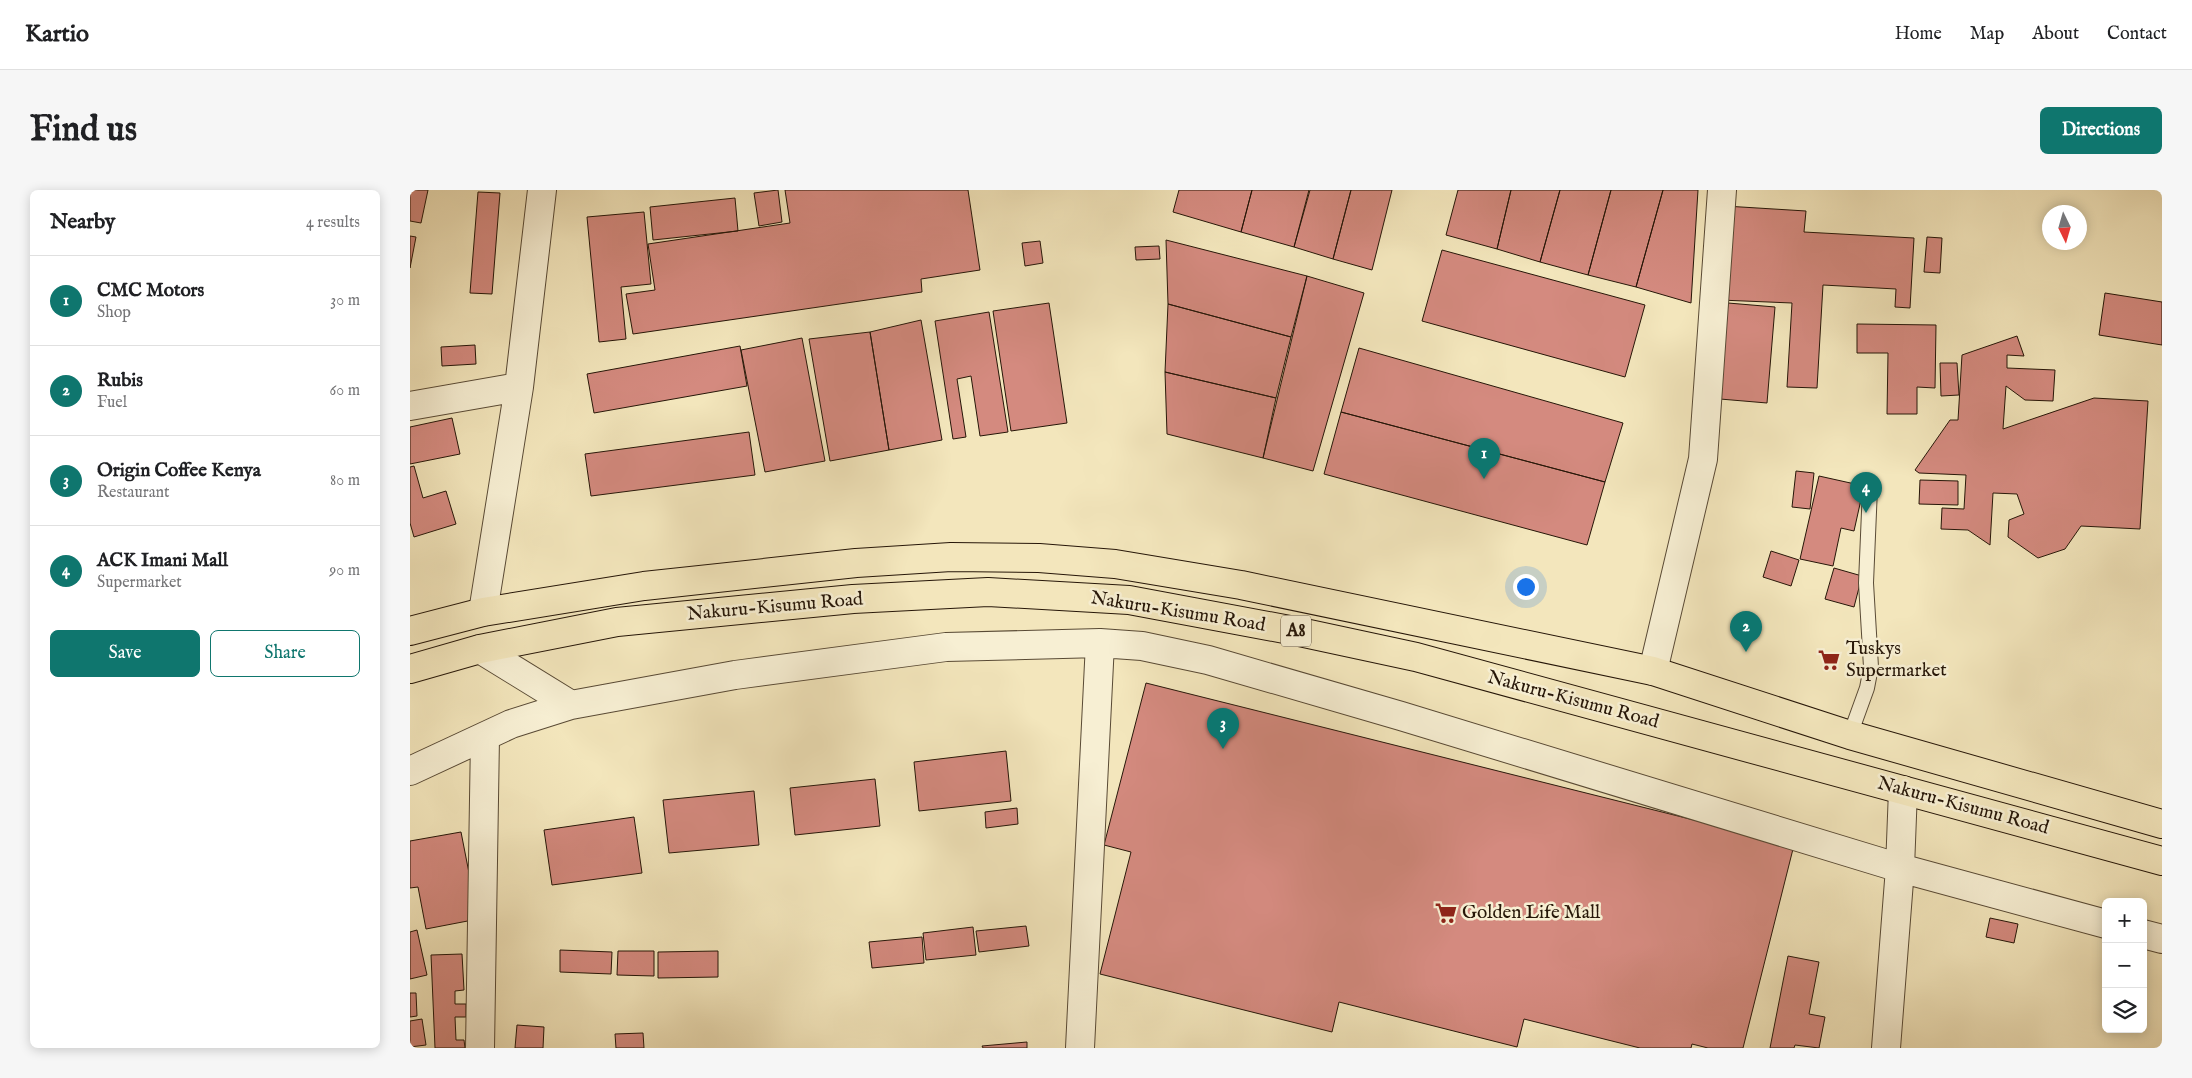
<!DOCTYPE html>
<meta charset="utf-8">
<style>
:root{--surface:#fff;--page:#f6f6f6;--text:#202124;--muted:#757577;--line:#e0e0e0;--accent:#0f766e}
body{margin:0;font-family:"IM FELL English",serif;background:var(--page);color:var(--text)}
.controls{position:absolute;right:15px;bottom:15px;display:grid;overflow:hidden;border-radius:8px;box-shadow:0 2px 12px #0003}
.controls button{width:45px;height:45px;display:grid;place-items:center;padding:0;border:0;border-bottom:1px solid var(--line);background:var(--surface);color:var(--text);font:25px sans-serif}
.compass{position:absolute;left:1632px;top:15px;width:45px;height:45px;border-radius:50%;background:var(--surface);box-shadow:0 2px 12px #0003;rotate:175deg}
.you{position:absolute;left:1115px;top:396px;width:18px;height:18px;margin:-12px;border:4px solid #fff;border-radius:50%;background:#1a73e8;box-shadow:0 0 0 8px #1a73e833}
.badge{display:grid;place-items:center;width:32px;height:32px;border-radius:50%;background:var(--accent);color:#fff;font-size:16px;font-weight:700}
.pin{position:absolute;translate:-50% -41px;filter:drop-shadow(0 1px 2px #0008)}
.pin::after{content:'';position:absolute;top:26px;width:18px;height:15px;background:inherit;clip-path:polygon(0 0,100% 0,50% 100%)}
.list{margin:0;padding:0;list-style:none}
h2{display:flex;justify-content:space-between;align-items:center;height:65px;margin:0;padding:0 20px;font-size:21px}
h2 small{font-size:16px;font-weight:400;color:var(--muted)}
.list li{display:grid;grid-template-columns:32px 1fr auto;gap:15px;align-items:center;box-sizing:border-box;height:90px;padding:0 20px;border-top:1px solid var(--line)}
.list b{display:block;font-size:19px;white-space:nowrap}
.list p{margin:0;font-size:16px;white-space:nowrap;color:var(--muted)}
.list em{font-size:16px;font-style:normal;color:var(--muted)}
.actions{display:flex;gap:10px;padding:15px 20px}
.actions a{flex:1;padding:11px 0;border:1px solid var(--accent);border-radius:8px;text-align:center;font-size:18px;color:var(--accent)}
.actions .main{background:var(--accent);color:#fff}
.icon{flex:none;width:28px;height:28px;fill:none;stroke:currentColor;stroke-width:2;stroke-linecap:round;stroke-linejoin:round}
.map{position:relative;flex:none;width:1752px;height:858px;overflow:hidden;border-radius:8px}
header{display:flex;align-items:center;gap:30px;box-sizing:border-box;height:70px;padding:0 25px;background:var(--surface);border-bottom:1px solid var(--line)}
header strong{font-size:24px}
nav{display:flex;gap:28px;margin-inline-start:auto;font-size:18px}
.intro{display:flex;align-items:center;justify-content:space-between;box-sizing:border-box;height:120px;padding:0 30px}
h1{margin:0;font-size:35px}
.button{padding:12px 22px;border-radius:8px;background:var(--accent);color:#fff;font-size:18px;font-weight:700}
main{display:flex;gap:30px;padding:0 30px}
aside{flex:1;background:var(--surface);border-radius:8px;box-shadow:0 2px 12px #0003}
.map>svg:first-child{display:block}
.building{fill:#d48a7f;stroke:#261608}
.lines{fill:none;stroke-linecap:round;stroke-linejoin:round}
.service-casing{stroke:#594a35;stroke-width:16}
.minor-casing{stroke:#594a35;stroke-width:30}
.trunk-casing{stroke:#261608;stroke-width:30}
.service{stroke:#f7efd3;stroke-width:14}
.minor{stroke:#f7efd3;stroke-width:28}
.trunk{stroke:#f3e6bc;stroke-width:28}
.labels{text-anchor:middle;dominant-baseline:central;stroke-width:5;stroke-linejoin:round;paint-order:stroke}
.shield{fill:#f7efd3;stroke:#655745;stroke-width:1}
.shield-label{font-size:18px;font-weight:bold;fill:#261608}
.street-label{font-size:19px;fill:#261608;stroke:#f7efd3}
.poi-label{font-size:19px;fill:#261608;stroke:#f7efd3;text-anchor:start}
</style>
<header>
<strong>Kartio</strong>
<nav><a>Home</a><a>Map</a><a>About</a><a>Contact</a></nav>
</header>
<div class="intro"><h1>Find us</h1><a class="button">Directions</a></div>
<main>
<aside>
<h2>Nearby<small>4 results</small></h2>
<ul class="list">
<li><span class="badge">1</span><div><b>CMC Motors</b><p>Shop</p></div><em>30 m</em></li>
<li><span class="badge">2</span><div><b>Rubis</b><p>Fuel</p></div><em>60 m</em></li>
<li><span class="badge">3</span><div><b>Origin Coffee Kenya</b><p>Restaurant</p></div><em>80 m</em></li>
<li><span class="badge">4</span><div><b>ACK Imani Mall</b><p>Supermarket</p></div><em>90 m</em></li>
</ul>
<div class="actions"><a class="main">Save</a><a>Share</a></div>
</aside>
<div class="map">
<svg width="1752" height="858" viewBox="0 0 1752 858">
<rect width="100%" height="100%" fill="#f3e6bc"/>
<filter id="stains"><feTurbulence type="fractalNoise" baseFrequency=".004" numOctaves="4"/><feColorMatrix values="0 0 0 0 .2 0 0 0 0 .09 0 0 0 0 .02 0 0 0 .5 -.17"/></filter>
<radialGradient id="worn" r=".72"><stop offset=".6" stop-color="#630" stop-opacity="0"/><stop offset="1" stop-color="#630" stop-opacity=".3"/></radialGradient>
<path class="building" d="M0,0H18L11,33L0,31Z
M368,0L372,32L349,36L344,3Z
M375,0H558L570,80L511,89L512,102L223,144L216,104L245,100L238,54L380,33Z
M769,0H842L831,42L763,22Z
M842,0H899L884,57L831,42Z
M900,0H941L923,69L884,57Z
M941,0H982L962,80L923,69Z
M1048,0H1101L1087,59L1036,45Z
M1101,0H1150L1130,72L1087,59Z
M1150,0H1201L1178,85L1130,72Z
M1201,0H1253L1226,97L1178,85Z
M1253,0H1288L1281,113L1226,97Z
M68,2L90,3L82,104L60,103Z
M325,8L328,41L243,50L240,17Z
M1315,16L1396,21L1394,42L1504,48L1500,118L1485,117L1486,99L1413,95L1407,198L1377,197L1382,113L1310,110Z
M234,22L241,94L211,97L216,149L189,152L177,27Z
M0,46L6,47L0,78Z
M1517,47L1532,48L1530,83L1514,82Z
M756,50L897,86L881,147L758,114Z
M630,51L633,73L615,76L612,53Z
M749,56L750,69L726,70L725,57Z
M1032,60L1235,115L1215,187L1012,131Z
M897,86L954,103L903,281L853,268Z
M1695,103L1752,112V155L1689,145Z
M639,113L657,233L601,241L583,121Z
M1318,113L1365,117L1357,213L1310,209Z
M758,114L881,147L866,208L755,182Z
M579,122L598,242L570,246L561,186L547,189L556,247L543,249L525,131Z
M511,130L532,250L479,260L460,142Z
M1447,134L1526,135L1525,198L1507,197V224H1477L1478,163H1447Z
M460,142L479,260L420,271L399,149Z
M1607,146L1614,166L1597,165V178L1645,180L1643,211L1615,210L1596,196L1593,239L1684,208L1738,211L1730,339L1671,336L1655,359L1628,368L1598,347L1599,330L1614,324L1607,304L1583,303L1580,355L1558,340L1531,339L1532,318L1554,319L1556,285L1509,283L1505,280L1540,230H1548L1552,165Z
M392,148L415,271L355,282L331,160Z
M65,155L66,174L32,176L31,157Z
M330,156L337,196L184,223L177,184Z
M949,158L1213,233L1195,292L931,222Z
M1530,173H1547L1549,205L1531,206Z
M755,182L866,208L853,268L757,244Z
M931,222L1195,292L1177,355L914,284Z
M42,228L50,264L0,274V237Z
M339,242L345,285L181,306L175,264Z
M4,276L13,308L36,301L46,334L4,347L0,333V277Z
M1386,281L1404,283L1400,319L1382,317Z
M1409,286L1454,296L1444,341L1431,338L1423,376L1390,369Z
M1510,290L1548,291V315L1509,314Z
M1361,361L1389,370L1381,396L1353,387Z
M1424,378L1452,386L1444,417L1415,409Z
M736,493L1384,655L1333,858H1298L1282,854L1281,858H1230L1114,829L1107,857L929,812L922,842L690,784L721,662L694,655Z
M596,561L601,611L509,621L504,572Z
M465,589L470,636L385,645L380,598Z
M344,601L349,655L259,663L253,610Z
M607,618L608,634L576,638L575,622Z
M224,627L232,683L142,695L134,640Z
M51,642L68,729L16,739L8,697L0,698V651Z
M1580,728L1608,734L1604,753L1576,747Z
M616,736L619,756L569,762L566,741Z
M563,737L566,765L516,770L513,743Z
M7,740L17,785L0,789V742Z
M512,747L514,773L462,778L459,752Z
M150,760L202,762L201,784L150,782Z
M208,761H244V786L207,785Z
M308,761V787L248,788V762Z
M52,764L54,800L45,801V814H56V827H45L46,850H54L55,858H25L21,765Z
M1378,766L1409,772L1399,824L1415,827L1409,858L1385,855L1384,858H1360Z
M0,803H6L7,826L0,827Z
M12,829L16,855L0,857V831Z
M107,835L134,837L133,858H105Z
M233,843L234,858H206L205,844Z
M617,852V858H573L572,856Z"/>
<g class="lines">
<g class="service-casing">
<path id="service" d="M1440,545L1457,498L1461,477L1456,393L1460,298"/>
</g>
<g class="minor-casing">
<path id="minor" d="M0,216L109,197
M73,422L109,197L132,0
M70,459L161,515
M1243,481L1293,269L1312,0
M0,581L101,534L161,515L325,485L536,457L690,453L732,456L798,470L991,526L1490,678L1696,734
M1733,744L1752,749
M70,858L75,547
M670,858L690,453
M1476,858L1490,678L1493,600"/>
</g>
<g class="trunk-casing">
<path id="trunk" d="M0,441L73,422L234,396L446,373L541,367L629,368L705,374L831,395L1243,481L1440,545L1752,634
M0,479L70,459L207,432L443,409L578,402L719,410L885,441L1006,467L1752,671"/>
</g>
<use href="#service" class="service"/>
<use href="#minor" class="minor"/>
<use href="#trunk" class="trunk"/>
</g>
<defs>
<g id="supermarket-bare" transform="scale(1.725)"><path d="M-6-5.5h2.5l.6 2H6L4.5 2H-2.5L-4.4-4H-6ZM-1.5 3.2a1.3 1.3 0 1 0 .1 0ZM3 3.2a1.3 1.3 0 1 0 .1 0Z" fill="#8f2418" stroke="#f7efd3" stroke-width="2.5" paint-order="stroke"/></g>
</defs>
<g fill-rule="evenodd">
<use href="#supermarket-bare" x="1419" y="470"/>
<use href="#supermarket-bare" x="1036" y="723"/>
</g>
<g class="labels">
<rect class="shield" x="871" y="425.5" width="30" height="31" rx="4"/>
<g class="shield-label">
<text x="886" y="441">A8</text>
</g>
<g class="street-label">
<text transform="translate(365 417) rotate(-5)">Nakuru-Kisumu Road</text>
<text transform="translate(768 422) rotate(9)">Nakuru-Kisumu Road</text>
<text transform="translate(1163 510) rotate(15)">Nakuru-Kisumu Road</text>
<text transform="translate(1553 616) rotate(15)">Nakuru-Kisumu Road</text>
</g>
<g class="poi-label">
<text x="1436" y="459">Tuskys<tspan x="1436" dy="22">Supermarket</tspan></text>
<text x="1052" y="723">Golden Life Mall</text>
</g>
</g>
<rect width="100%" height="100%" filter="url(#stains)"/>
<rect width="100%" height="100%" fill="url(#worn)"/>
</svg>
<div class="controls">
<button>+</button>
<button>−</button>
<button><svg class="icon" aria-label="layers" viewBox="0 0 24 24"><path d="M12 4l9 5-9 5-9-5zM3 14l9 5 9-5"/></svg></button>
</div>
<svg class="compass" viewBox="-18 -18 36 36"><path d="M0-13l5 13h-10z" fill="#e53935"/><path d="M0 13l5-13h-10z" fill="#757577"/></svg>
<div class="you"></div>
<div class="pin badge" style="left:1074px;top:289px">1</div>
<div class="pin badge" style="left:1336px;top:462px">2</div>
<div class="pin badge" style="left:813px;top:559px">3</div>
<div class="pin badge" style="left:1456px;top:323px">4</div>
</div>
</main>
